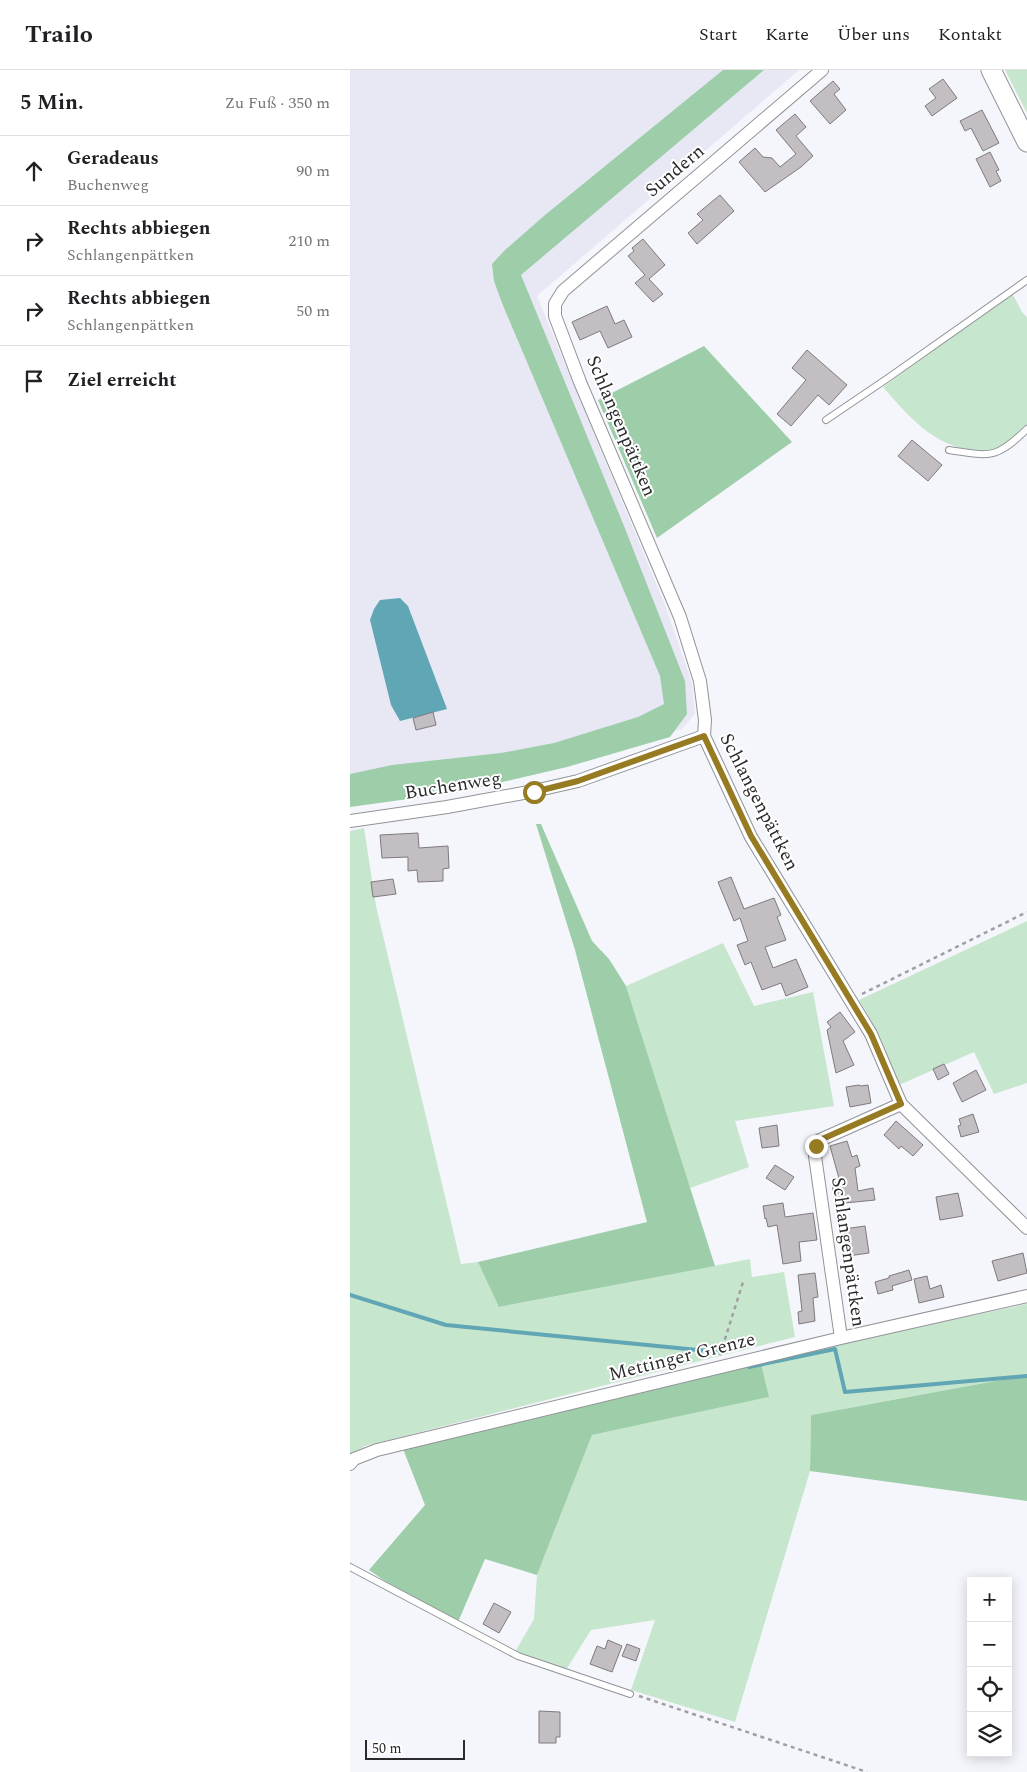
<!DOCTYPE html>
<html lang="de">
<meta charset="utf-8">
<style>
:root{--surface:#fff;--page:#f2f2f2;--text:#202124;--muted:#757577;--line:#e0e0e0}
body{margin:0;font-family:Spectral,serif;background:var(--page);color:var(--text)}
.controls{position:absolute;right:15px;bottom:15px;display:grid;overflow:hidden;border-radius:0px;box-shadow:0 2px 12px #0003}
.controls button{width:45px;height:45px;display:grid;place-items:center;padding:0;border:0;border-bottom:1px solid var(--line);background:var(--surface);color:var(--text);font:25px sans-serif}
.scale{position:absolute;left:15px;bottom:12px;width:100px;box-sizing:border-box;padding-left:5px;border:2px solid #2a2a2c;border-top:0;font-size:14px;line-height:18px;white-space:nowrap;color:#2a2a2c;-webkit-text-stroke:4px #fff;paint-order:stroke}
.stop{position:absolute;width:15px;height:15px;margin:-11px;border:4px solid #967b23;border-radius:50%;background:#fff}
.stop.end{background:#967b23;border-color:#fff;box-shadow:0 1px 5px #0008}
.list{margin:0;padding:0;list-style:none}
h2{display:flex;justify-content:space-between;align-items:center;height:65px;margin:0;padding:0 20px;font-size:21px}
h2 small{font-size:16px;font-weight:400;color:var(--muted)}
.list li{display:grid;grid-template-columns:32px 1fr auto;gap:15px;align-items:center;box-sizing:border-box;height:70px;padding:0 20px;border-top:1px solid var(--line)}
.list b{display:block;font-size:19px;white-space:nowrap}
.list p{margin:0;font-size:16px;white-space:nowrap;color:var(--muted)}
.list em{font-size:16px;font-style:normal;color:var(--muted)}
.icon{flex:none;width:28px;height:28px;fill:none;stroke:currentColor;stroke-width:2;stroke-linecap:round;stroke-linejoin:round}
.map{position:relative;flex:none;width:677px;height:1702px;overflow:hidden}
header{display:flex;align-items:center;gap:30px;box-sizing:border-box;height:70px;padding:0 25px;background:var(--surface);border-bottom:1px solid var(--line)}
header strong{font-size:24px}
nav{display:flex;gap:28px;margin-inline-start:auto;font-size:18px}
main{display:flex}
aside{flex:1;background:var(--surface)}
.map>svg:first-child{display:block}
.built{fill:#e8e8f5}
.green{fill:#c7e6ce}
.forest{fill:#9dcea9}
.water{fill:#60a6b5}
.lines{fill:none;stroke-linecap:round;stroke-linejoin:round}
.stream{stroke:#60a6b5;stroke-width:4}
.building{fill:#c2bec2;stroke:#7e7a7e}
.lane-casing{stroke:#929397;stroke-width:8}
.street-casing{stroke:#929397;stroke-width:14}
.secondary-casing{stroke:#929397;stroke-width:21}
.path{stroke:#9f9fa3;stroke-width:2.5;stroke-dasharray:4 4;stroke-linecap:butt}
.lane{stroke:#fff;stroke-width:6}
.street{stroke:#fff;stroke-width:12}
.secondary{stroke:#fff;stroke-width:19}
.route{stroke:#967b23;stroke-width:6}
.labels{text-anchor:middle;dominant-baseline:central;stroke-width:4;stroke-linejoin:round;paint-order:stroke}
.street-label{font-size:19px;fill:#2a2a2c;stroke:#fff}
</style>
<header>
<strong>Trailo</strong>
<nav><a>Start</a><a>Karte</a><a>Über uns</a><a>Kontakt</a></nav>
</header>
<main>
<aside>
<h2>5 Min.<small>Zu Fuß · 350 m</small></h2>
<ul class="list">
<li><svg class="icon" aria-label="ahead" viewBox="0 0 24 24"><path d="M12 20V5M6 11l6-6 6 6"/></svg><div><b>Geradeaus</b><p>Buchenweg</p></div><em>90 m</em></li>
<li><svg class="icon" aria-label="right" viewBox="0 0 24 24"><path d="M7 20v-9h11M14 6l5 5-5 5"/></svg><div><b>Rechts abbiegen</b><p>Schlangenpättken</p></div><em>210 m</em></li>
<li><svg class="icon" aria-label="right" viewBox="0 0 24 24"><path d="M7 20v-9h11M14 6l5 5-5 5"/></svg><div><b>Rechts abbiegen</b><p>Schlangenpättken</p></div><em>50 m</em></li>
<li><svg class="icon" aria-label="arrive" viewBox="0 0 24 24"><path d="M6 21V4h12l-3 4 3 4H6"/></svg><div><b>Ziel erreicht</b></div></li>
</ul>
</aside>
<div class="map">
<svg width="677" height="1702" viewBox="0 0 677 1702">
<rect width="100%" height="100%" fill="#f5f6fb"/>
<path class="built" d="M0,0H449L187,226L315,535L342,613L345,644L332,659L221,689L0,726Z"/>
<path class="green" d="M655,0H677V43Z
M662,223L672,242L677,247V355L646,381C634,380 622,380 611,378C578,370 555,342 533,317Z
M14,758L26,836L111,1194L128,1192L150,1237L400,1189L402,1207L434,1202L445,1267L15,1376L0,1385V761Z
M677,851V1013L644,1024L624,982L549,1015L529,964L509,930Z
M373,873L404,936L463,922L484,1036L385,1051L399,1097L340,1118L276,916Z
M677,1234V1305L461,1345L460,1401L385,1652L281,1620L305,1550L241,1560L216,1600L165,1582L184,1549L187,1505L242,1365L418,1327L410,1290Z"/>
<path class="forest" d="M373,0H414L171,205L274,456L335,611L337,644L320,667L217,697L109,722L0,737V704L42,695L151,683L204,673L288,647L314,634L310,606L152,233L144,211L142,194L155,180L195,145Z
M354,276L442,372L307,468L248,330Z
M186,754H191L242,871L259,889L276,916L365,1196L149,1237L128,1192L297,1152L225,880Z
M410,1290L419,1327L242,1365L187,1505L135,1489L108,1552L35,1511L19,1500L75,1435L53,1379L192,1347Z
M677,1305V1431L460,1401L461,1345Z"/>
<path class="water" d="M50,528L58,536L97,639L50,651L41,635L20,550L24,539L30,530Z"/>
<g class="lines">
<path class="stream" d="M0,1225L96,1255L368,1282
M399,1297L485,1279L495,1322L677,1306"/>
</g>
<path class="building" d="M593,9L607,28L582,46L575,36L586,28L579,19Z
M483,11L490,19L484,24L496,40L480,54L460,31Z
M632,40L649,73L633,81L621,58L615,61L610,51Z
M445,44L456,57L446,66L463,86L451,97L415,122L389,92L405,78L413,87L422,88L430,97L446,84L426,60Z
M640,82L649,100L646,101L651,111L640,117L626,89Z
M370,125L384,141L347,174L338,163L353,150L347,144Z
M293,169L315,195L299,209L313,224L303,232L285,213L295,205L278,186L284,181L282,178Z
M257,236L265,254L274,250L282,267L258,278L250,261L230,270L222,252Z
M457,280L497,315L479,335L468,325L441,356L427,344L456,310L442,298Z
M562,370L592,395L578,411L548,386Z
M83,642L86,655L66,660L63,648Z
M68,763L69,778L98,776L99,798L93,799V811L68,812L67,800L58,801V787L32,788L30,765Z
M381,807L394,839L424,828L431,845L427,847L436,870L415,877L423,898L446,889L458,917L436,926L431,913L412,920L401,892L395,895L387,875L398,871L390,848L384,851L368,812Z
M43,809L46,824L23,827L21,812Z
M490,942L505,962L493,971L504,995L486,1003L477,960L481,957L477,952Z
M594,994L599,1004L588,1010L583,999Z
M626,1000L636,1020L612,1032L603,1013Z
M509,1015L511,1016L518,1015L521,1033L500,1037L496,1017Z
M623,1044L629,1062L611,1067L608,1056L611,1055L609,1049Z
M546,1051L573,1075L563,1086L551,1076L549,1079L534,1065Z
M427,1055L429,1076L412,1078L409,1058Z
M497,1071L502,1087L507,1085L510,1096L505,1098L508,1121L523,1118L525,1130L485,1134L482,1113L490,1112L480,1076Z
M425,1095L444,1107L435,1120L416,1108Z
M608,1123L613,1146L590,1150L586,1127Z
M433,1133L435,1147L463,1143L467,1170L449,1172L451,1191L433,1194L427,1155L418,1157L416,1148L415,1149L413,1136Z
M515,1156L519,1183L498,1186L494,1159Z
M673,1183L677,1203L648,1211L642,1191Z
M559,1200L562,1210L542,1216L543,1220L528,1224L525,1212L539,1208V1206Z
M465,1203L468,1227L463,1228L465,1251L449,1254L448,1242L452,1241L448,1205Z
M577,1206L580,1219L591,1215L594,1227L569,1233L564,1209Z
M144,1533L161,1542L149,1563L133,1554Z
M258,1570L272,1576L262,1602L240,1594L247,1576L255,1579Z
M277,1574L290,1579L286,1591L272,1586Z
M189,1641L210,1642V1667H206V1673H189Z"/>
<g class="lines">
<g class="lane-casing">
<path id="lane" d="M476,350L538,308L677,210
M599,380C641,386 645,390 677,359
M0,1497L168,1586L280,1624"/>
</g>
<g class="street-casing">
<path id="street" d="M472,0L213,221L205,234V246L230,312L330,547L350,611L355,650L354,666L401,767L521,964L551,1034L677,1158
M0,751L97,737L184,721L228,711L354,666
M491,1268L465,1086L466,1076L470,1070L551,1034
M0,1394L4,1389L27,1380L491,1268L677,1226"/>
</g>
<g class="secondary-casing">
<path id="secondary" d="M641,0L677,72"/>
</g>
<path class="path" d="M512,924L677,842
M370,1285L393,1212
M289,1626L517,1702"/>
<use href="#lane" class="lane"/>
<use href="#street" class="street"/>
<use href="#secondary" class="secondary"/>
</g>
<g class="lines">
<path class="route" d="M184,722L228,711L354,666L401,766L521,964L551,1034L470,1070L466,1076"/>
</g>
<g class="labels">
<g class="street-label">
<text transform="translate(325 101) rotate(-40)">Sundern</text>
<text transform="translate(271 356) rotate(67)">Schlangenpättken</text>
<text transform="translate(103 716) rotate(-9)">Buchenweg</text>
<text transform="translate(409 732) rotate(63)">Schlangenpättken</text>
<text transform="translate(498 1182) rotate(82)">Schlangenpättken</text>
<text transform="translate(332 1287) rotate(-14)">Mettinger Grenze</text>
</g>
</g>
</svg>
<div class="controls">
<button>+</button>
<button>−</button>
<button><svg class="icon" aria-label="locate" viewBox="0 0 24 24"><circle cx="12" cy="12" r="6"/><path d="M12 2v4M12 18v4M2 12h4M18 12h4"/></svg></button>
<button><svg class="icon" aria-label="layers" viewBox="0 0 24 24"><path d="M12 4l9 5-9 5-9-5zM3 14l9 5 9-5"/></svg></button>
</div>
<div class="scale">50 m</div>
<div class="stop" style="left:184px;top:722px"></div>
<div class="stop end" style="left:466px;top:1076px"></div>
</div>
</main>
